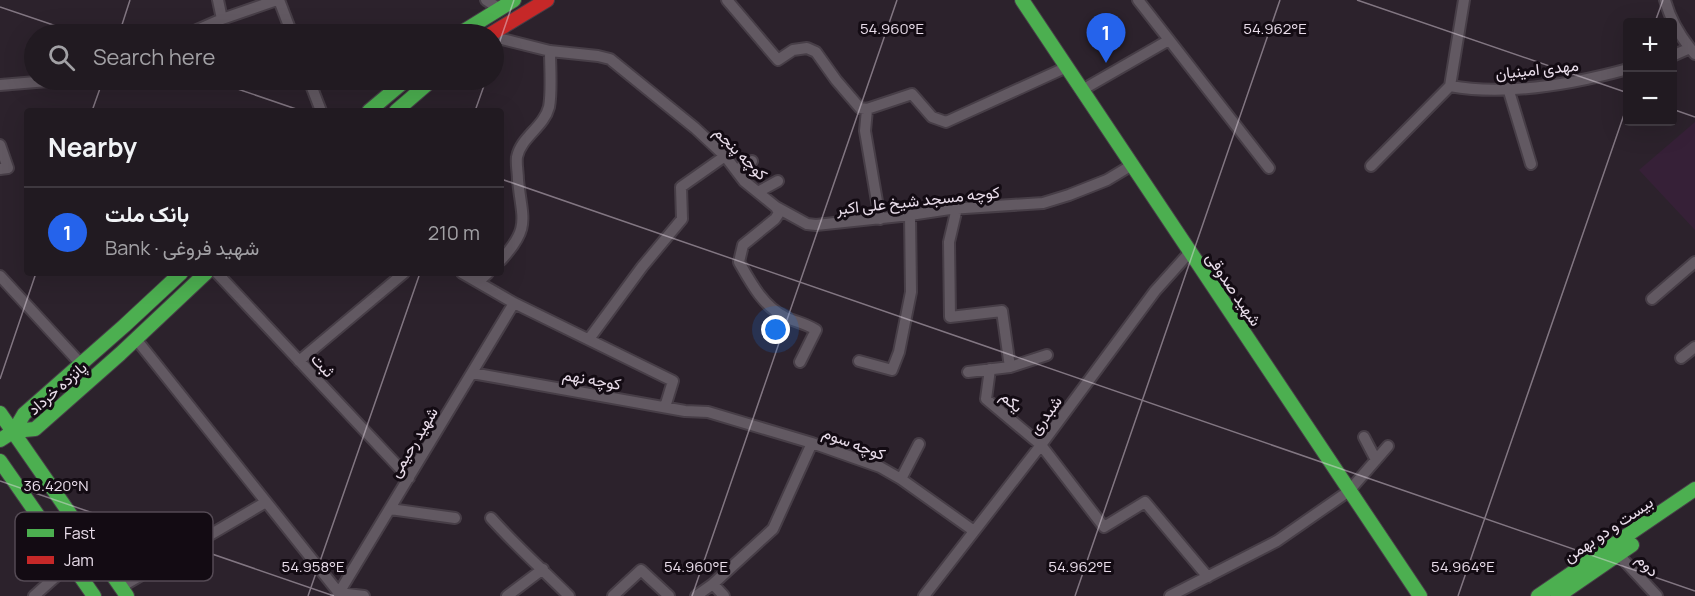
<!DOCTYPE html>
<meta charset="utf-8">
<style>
:root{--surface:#211a21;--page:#2d272e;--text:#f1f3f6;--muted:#a2a1a5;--line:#3e383f;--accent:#2563eb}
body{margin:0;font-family:Manrope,Vazirmatn,sans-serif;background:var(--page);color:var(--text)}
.controls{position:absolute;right:18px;top:18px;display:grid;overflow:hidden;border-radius:6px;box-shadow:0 6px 24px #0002}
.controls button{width:54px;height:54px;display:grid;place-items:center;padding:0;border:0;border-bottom:2px solid var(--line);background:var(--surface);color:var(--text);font:30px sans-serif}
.you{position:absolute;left:776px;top:330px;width:21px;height:21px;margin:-15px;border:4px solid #fff;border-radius:50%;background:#1a73e8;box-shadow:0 0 0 9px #1a73e833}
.badge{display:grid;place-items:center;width:39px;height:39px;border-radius:50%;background:var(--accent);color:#fff;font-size:20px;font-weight:700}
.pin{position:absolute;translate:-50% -50px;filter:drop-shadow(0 2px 3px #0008)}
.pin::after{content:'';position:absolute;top:32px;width:21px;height:18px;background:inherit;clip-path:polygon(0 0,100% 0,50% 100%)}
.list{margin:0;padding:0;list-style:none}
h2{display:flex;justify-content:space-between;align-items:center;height:78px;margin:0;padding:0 24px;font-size:26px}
h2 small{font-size:20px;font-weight:400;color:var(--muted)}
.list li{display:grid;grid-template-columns:39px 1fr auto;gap:18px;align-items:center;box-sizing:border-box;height:90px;padding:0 24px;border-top:2px solid var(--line)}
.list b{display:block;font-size:22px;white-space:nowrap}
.list p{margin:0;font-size:20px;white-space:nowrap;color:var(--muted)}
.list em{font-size:20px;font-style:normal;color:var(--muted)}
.icon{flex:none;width:33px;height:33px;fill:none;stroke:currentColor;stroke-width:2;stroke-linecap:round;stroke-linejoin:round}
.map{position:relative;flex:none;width:1695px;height:596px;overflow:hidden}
.search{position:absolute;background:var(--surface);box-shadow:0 6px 24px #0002;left:24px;top:24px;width:480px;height:66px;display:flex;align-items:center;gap:15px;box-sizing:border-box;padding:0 21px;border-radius:33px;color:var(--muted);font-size:22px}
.panel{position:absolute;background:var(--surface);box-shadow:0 6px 24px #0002;left:24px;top:108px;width:480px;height:168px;border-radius:6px}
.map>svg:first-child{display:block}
.built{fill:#362037}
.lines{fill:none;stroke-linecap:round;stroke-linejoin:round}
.street-casing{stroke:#473e47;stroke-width:14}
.fast-casing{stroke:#473e47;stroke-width:16}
.jam-casing{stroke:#473e47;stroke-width:16}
.street{stroke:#625962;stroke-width:10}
.fast{stroke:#4caf50;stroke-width:14}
.jam{stroke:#c62828;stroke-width:14}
.ticks{fill:none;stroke:#eadeeb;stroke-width:1.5;stroke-opacity:0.45}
.labels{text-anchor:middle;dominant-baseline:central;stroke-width:6;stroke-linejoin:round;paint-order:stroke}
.street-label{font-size:16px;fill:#eadeeb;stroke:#130b13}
.key{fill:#130b13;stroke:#544a54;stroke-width:1.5}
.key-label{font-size:16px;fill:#eadeeb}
.ticks-label{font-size:15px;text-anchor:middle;fill:#eadeeb;stroke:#130b13;stroke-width:6;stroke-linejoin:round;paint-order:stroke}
</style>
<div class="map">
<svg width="1695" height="596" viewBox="0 0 1695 596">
<rect width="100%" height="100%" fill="#2c222c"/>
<path class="built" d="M1695,122V230L1639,170Z"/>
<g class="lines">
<g class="street-casing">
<path id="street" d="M279,0L292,34
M486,0L500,9
M727,0L778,60L793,50L807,48L816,52L836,80L860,108L867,109L912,94L932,117L946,122L1067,67
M1138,0L1269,168
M1665,0C1670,19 1682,39 1695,54
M222,19L277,0
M188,34L222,19L218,0
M494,37L550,51L598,56L610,59L695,128L725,156L744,181L776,207L779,213L775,219L743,245L739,262C751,283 763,306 785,317C796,322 805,323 816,330L800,362
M1672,56L1690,48
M309,80L321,111
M0,85L60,80
M1450,86C1505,96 1573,84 1628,69
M1508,88L1531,164
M1082,90L1169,40
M867,109L865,131L880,219
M0,145L8,168L0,169
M1371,166L1450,86L1464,0
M736,170L752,161
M758,192L778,181
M776,207L807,224L816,225L910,215L950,209L1043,203L1069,195L1107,180L1132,165
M957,208L949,242L950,317L1002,311L1010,367
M501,260C531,227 522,220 518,180C518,172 516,164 517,157C521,137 544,127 549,107C552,92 550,67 550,51
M217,273L409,478
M462,273L514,303L673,381L665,407
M0,276L81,364
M478,282L488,273
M1652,299L1695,262
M136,339L339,593L364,596
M589,339L642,267L682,219L681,187L725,156
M1681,358L1695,347
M299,361L404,273
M859,361L892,370L899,352L911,292L910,215
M990,369L986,399L1041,445L1104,527L1145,502L1208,577
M968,372L1010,367L1047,355
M472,373L685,411L708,412L812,443L880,467L901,479L974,531
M1364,437L1376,460
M901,479L919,444
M390,509L455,518
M491,518C516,546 543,570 569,596
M1618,554L1657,596
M713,584L724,596
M121,587L266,502
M34,596L71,563
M337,596L514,303
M507,596L543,569
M613,596L641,570L669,596
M696,596L713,584L773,529L812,443
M924,596L1041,445L1155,291L1190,252
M1170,596L1277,541L1349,491L1388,446"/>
</g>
<g class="fast-casing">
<path id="fast" d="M1022,0L1420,596
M459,34L514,0
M369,111L406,80
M396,111L432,80
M0,413L127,596
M14,431L24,414L124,326L181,273
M0,440L14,431L35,429L120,354L206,273
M0,461L94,596
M1538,596L1695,489
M1558,596L1632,545"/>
</g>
<g class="jam-casing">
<path id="jam" d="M491,34L547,0"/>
</g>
<use href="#street" class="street"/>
<use href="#fast" class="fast"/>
<use href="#jam" class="jam"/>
</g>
<path class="ticks" d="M1357,0L1628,93M0,7L80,34M1655,22L1663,0M119,34L130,0M494,58L514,0M211,80L302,111M1672,109L1695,117M92,111L103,80M475,111L486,80M501,179L1695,591M0,379L36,273M0,481L334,596M308,596L420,273M692,596L897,0M1075,596L1280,0M1458,596L1628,103"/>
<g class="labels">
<g class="street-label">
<text transform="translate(1537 69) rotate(-6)">مهدی امینیان</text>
<text transform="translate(741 153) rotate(45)">کوچه پنجم</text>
<text transform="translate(918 200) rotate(-6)">کوچه مسجد شیخ علی اکبر</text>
<text transform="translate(1234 289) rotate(56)">شهید صدوقی</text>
<text transform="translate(323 365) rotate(47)">ثبت</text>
<text transform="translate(592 379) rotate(10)">کوچه نهم</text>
<text transform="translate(57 388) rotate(-41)">پانزده خرداد</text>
<text transform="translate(1012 401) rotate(41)">یکم</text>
<text transform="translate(1045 415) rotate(-54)">شبدری</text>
<text transform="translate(413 442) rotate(-59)">شهید رحیمی</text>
<text transform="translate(854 443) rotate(21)">کوچه سوم</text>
<text transform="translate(1608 529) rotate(-34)">بیست و دو بهمن</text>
<text transform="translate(1648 565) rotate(47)">دوم</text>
</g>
</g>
<rect x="15" y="512" width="198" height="69" rx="9" class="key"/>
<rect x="27" y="529" width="27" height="8" fill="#4caf50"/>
<rect x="27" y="556" width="27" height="8" fill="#c62828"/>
<g class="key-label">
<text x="64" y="539">Fast</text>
<text x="64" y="566">Jam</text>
</g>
<g class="ticks-label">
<text x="1275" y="34">54.962°E</text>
<text x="892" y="34">54.960°E</text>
<text x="56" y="491">36.420°N</text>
<text x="313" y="572">54.958°E</text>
<text x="696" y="572">54.960°E</text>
<text x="1080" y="572">54.962°E</text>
<text x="1463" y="572">54.964°E</text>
</g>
</svg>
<div class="controls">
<button>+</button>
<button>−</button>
</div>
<div class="you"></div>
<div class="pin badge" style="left:1106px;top:63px">1</div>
<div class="search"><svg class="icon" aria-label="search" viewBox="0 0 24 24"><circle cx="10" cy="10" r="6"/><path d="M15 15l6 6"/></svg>Search here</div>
<section class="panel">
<h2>Nearby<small></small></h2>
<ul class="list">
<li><span class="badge">1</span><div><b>بانک ملت</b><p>Bank · شهید فروغی</p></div><em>210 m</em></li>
</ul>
</section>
</div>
